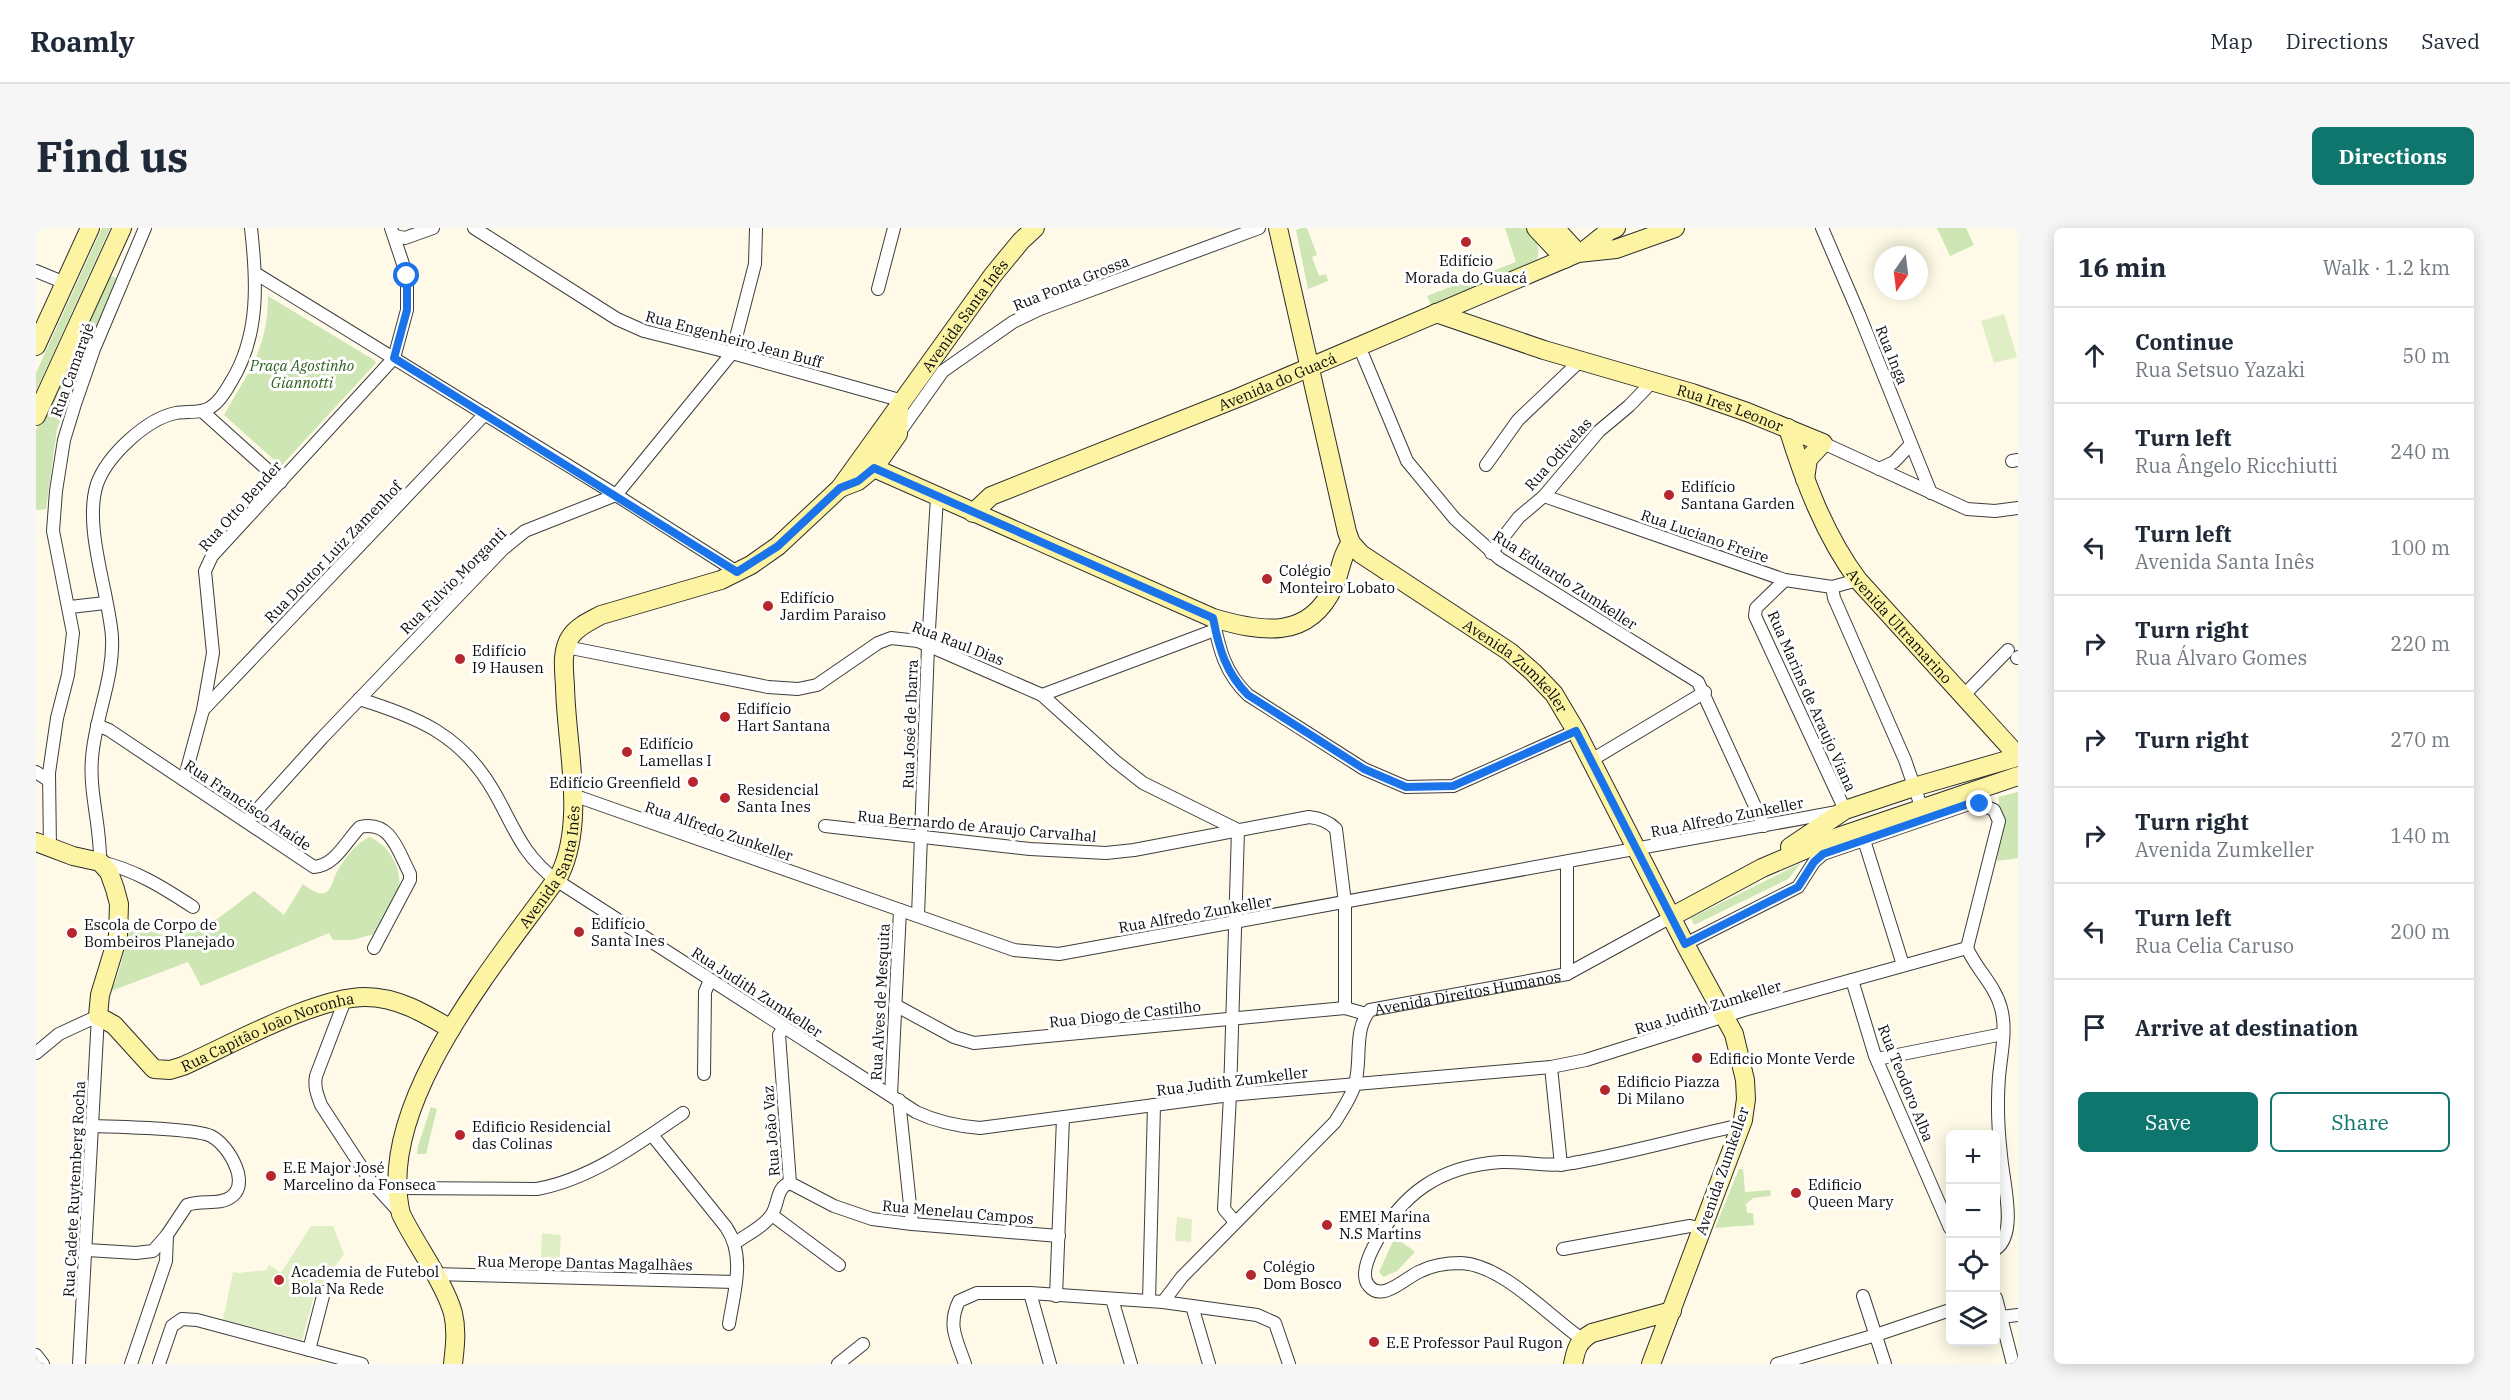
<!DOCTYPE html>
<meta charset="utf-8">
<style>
:root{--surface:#fff;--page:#f6f6f7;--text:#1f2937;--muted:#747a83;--line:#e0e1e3;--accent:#0f766e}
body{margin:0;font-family:"IBM Plex Serif",serif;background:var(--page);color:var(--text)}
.controls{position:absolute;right:18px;bottom:18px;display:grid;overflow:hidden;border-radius:9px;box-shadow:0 3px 15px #0003}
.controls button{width:54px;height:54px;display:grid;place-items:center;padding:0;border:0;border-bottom:2px solid var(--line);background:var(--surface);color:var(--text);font:30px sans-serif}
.compass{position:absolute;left:1838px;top:18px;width:54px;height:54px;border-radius:50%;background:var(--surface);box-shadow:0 3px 15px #0003;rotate:194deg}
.stop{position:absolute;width:18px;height:18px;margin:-14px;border:4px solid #1a73e8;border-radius:50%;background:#fff}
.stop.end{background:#1a73e8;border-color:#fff;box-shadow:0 2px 6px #0008}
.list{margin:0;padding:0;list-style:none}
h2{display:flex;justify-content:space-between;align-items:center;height:78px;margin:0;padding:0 24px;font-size:26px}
h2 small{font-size:20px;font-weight:400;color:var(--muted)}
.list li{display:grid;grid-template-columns:39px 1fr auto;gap:18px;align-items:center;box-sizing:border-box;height:96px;padding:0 24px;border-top:2px solid var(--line)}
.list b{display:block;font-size:22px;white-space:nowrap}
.list p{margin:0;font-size:20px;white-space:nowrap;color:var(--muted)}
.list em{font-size:20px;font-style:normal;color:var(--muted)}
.actions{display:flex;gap:12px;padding:18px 24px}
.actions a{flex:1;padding:14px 0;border:2px solid var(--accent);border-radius:9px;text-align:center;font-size:21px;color:var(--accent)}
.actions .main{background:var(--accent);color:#fff}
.icon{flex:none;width:33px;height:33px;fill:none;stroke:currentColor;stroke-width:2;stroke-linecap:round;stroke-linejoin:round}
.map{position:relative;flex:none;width:1982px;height:1136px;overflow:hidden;border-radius:9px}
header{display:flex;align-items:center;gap:36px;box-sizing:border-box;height:84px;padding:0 30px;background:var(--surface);border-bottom:2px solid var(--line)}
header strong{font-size:28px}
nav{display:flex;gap:33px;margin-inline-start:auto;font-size:21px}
.intro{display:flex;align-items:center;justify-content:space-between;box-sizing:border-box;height:144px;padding:0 36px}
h1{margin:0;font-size:42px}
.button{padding:15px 27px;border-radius:9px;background:var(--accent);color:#fff;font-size:21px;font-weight:700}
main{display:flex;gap:36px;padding:0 36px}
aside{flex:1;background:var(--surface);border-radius:9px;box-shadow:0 3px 15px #0003}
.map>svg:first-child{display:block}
.green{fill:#cde6b3}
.pitch{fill:#dfeec4}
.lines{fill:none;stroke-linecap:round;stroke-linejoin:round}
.street-casing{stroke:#3d3d3d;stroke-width:14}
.secondary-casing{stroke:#2c2c2c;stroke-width:20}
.street{stroke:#fff;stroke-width:12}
.secondary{stroke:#fdf4a3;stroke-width:18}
.route{stroke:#1a73e8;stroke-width:8}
.poi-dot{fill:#b5272d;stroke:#fff;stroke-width:2}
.labels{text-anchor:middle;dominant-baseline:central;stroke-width:6;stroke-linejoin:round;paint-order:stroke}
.poi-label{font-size:15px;fill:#0a0a0a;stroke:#fff;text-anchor:start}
.street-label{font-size:15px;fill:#0a0a0a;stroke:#fff}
.park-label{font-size:15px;font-style:italic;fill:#2a5e1d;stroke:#fff}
</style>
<header>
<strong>Roamly</strong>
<nav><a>Map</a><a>Directions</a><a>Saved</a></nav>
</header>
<div class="intro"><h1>Find us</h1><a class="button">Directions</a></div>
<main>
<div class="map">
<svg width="1982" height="1136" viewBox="0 0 1982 1136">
<rect width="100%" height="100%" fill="#fefae7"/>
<path class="green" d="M66,0H74L0,163V145Z
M1265,0H1271L1281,27L1276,29L1283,48L1290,46L1292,53L1272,61L1260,2Z
M1469,0H1490C1500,11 1506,19 1500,34L1395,77L1391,68L1480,34Z
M1901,0H1930L1938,17L1914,28Z
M72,47L81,50L54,115L56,127L31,174L21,201L10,281L0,282V203L32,116Z
M232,68L338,132L340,135L245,238L188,187C212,144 232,121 232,68Z
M1982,564V630L1961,633L1966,595L1962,569Z
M334,609C355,619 368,643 362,667C359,680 349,693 343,705L316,712H297L293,705L165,758L152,734L75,763C86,740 89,719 92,694C102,698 112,703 122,706C159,715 191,683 218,663L248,687L267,656C273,660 281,667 289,665C296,662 297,650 301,644C308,631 321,614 334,609Z
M1765,635L1752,651L1658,697L1655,690Z
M395,879L401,881L390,926H381L382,918Z
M1703,941H1707L1709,964L1734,962L1735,968L1717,970L1710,976L1711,985H1717L1718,997L1679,1000Z
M1359,1009L1379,1024L1361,1043L1347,1049L1343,1044Z"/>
<path class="pitch" d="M1968,86L1981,129L1958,135L1945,93Z
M1141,989L1156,991L1155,1014L1139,1013Z
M275,998H297L308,1026L278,1067L266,1112L187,1092L197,1044L203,1045L230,1042L233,1037L245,1045Z
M506,1005L525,1007L523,1037L505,1035Z"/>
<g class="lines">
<g class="street-casing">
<g id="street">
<path d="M438,0L581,91L608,103L696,125L867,173"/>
<path d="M1786,0L1823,86L1895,265"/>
<path d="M359,8L369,10L397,0"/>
<path d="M0,43L29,55"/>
<path d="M219,45L580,267L701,344"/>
<path d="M842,61L858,0"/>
<path d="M1323,118L1371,233L1419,291L1464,331L1662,454L1728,598"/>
<path d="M166,183L245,254"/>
<path d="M863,205L907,143L977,94L1004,81L1223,0"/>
<path d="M1787,215L1931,281L1959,283L1982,280"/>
<path d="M1976,233L1982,232"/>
<path d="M1450,237L1482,192L1544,133"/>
<path d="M1843,241L1858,234L1875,216"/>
<path d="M1508,268L1749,352L1796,359L1822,352"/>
<path d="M1455,325L1483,289L1508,268L1563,203L1593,178L1617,153"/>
<path d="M1749,352L1720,380L1719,388L1809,582"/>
<path d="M1796,359L1798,370L1869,532L1886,581"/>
<path d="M34,379L69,375"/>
<path d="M1177,390C1183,421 1189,445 1212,467L1328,541L1370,559L1417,558L1540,503"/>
<path d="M530,419L732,459L762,461L781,457L842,415L855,410L882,413L1006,467L1079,533L1107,555L1202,602L1194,867L1188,981L1199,994"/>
<path d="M1981,430L1982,429"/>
<path d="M1006,467L1179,402"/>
<path d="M1928,467L1972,422"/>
<path d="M323,471C382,489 425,507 457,562C478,598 485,626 520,652L880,884C901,894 920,898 944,900L1194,867L1515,839L1550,832L1708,782L1931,720"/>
<path d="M167,482L449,186"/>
<path d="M61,497L73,502L278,639C299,638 310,613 324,599C355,592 362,623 374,646V652L338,720"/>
<path d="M1554,533L1669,464"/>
<path d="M0,544L12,552"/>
<path d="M148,552L167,482L177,425L169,343L176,328L358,130L371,82V48L355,0"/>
<path d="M537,567L978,722L1023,726L1801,584"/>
<path d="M211,593L286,510L467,321L489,303L580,267L696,125L719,36L720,0"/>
<path d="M789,598L994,621L1070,625L1098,622L1273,589C1284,590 1292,593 1300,601L1309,675V780"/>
<path d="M1828,612L1867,737"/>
<path d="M14,621L13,545L21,490L32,447L37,405L17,303L20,263L28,212L39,176L58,121L109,0"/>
<path d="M157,679C128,660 98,641 64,634C65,599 53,565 56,530C59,489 78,451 76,409C73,365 47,299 61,256C71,228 110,191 140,185C151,183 166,186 175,179C183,174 190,163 195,154C224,107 221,53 215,0"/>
<path d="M882,688L892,418L901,269"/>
<path d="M1649,716L1762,659L1778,634L1787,626L1936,575L1944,576L1958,582L1963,593L1931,720"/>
<path d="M1931,720C1940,741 1959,757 1965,780C1971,802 1965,826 1963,849C1961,874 1962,901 1965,927C1967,954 1982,1005 1960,1021"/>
<path d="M1531,746V635"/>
<path d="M1816,752L1839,828L1914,1000"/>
<path d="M309,772L280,848C278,859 281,866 285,877L334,952L365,986"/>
<path d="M859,777L918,809L938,815L1309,780L1330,786"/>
<path d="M748,799L743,807L754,955"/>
<path d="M0,825L23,806L62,788L43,1136"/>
<path d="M1841,831L1967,806"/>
<path d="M1515,839L1525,937"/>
<path d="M668,846L669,764L674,752"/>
<path d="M855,867L864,682"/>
<path d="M863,872L876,996"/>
<path d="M616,907L690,999C710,1028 698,1064 693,1096"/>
<path d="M754,955L798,978L836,991L876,996L1023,1008"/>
<path d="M361,960L501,961C555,951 602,916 647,885"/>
<path d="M736,987L803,1037"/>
<path d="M699,1015C710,1007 729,998 736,986C743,975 740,959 754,955"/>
<path d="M1527,1021L1654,998L1667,1001"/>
<path d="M51,1022L100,1025L117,1023L131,1007L151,977C165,971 183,978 195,969C204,963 204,954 202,945C198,931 188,915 175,908C159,900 80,899 57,898"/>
<path d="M397,1046L699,1054"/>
<path d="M994,1065L1014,1136"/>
<path d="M1020,1068L1027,890"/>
<path d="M1827,1068L1849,1136"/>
<path d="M1960,1070L1977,1136"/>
<path d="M1076,1071L1095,1136"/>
<path d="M1113,1073L1118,877"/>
<path id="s1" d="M1127,1074L1146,1049L1299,894C1306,882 1315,870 1319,856C1326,832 1317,802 1334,782L1531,746L1635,689"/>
<path d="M1156,1078L1173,1136"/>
<path d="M1965,1089L1982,1087"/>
<path d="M1546,1111C1511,1087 1467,1037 1425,1035C1412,1035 1397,1037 1385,1043C1371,1048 1347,1075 1333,1058C1324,1048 1332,1030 1337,1020C1365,965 1404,938 1465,934C1489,933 1514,940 1537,935C1594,925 1649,909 1705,897"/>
<path d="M273,1122L288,1064"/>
<path d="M0,1127L7,1136"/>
<path d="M95,1136L130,1033L131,1007"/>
<path d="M123,1136L136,1098L146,1091L161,1092L326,1136"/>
<path d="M802,1136L827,1116"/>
<path d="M929,1136C921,1112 911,1098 923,1073L941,1065H994L1127,1074L1221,1087L1239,1095L1253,1136"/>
<path d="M1741,1136L1840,1107L1914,1082"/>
</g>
</g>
<g class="secondary-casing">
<g id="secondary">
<path id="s2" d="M1242,0L1311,304L1315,315L1325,326L1474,424L1497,444L1518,466L1540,503L1649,716L1698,806L1709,852L1710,871L1707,892L1615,1136"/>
<path d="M1500,0L1529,31"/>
<path d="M1519,0L1542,25"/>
<path d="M1549,22L1573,3L1580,0"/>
<path id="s3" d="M1400,85L1508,122L1656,165L1711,184L1787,215L1772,231L1769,251"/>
<path d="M0,118L54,0"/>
<path d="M0,188L86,0"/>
<path id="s4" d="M1752,200C1768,252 1789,308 1822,352L1982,528"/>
<path d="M838,240L1177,390C1225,404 1273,413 1298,358C1305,343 1305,327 1315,315"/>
<path d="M804,260L822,253L838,240L862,206L863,178"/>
<path id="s5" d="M937,285L955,268L1204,169L1542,25L1580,21L1639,0"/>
<path id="s6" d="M0,614L37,628L64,634L73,644L79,661L83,676L82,708L64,767L62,788L78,797L118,841L134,842L147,838C194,817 280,769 329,769C361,769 388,785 415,801"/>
<path d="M1754,619L1809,582L1878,559L1982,529"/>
<path d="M1635,689L1726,640L1787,614L1982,548"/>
<path id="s7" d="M417,1136C419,1119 421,1102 417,1085C408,1054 380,1017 365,986C338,875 464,731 524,646C550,592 530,517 529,458C528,442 525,422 535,408C542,398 554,393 565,387L685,352L715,337L742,318L804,260L957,47L985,13L999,0"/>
<path d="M1537,1136C1540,1121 1542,1113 1556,1105L1636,1083"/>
</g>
</g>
<use href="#street" class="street"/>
<use href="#secondary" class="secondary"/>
</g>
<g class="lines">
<path class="route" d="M371,48V82L358,130L701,344L742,318L804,260L822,253L838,240L1177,390C1183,421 1190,445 1212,467L1328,541L1370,559L1417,558L1540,503L1649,716L1762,659L1778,634L1787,626L1935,575L1944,576"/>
</g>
<g class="poi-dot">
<circle cx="1430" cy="14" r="6"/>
<circle cx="1633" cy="267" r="6"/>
<circle cx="1231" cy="351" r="6"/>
<circle cx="732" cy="378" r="6"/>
<circle cx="424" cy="431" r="6"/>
<circle cx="689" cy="489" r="6"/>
<circle cx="591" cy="524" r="6"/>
<circle cx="657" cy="554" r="6"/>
<circle cx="689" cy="570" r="6"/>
<circle cx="543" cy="704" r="6"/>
<circle cx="36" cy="705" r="6"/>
<circle cx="1661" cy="830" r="6"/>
<circle cx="1569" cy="862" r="6"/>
<circle cx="424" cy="907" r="6"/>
<circle cx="235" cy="948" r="6"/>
<circle cx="1760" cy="965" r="6"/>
<circle cx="1291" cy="997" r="6"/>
<circle cx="1215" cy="1047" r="6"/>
<circle cx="243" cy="1052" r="6"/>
<circle cx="1338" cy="1114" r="6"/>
</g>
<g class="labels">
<g class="poi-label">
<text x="1430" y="32" text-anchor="middle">Edifício<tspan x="1430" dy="17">Morada do Guacá</tspan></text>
<text x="1645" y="258">Edifício<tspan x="1645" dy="17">Santana Garden</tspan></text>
<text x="1243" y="342">Colégio<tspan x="1243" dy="17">Monteiro Lobato</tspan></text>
<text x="744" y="369">Edifício<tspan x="744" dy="17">Jardim Paraiso</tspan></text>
<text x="436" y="422">Edifício<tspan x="436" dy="17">I9 Hausen</tspan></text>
<text x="701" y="480">Edifício<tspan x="701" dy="17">Hart Santana</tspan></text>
<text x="603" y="515">Edifício<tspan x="603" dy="17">Lamellas I</tspan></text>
<text x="645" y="554" text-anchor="end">Edifício Greenfield</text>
<text x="701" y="561">Residencial<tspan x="701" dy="17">Santa Ines</tspan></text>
<text x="555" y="695">Edifício<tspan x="555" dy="17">Santa Ines</tspan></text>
<text x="48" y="696">Escola de Corpo de<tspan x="48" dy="17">Bombeiros Planejado</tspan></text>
<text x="1673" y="830">Edificio Monte Verde</text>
<text x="1581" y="853">Edificio Piazza<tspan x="1581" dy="17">Di Milano</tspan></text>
<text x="436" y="898">Edificio Residencial<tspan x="436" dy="17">das Colinas</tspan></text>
<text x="247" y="939">E.E Major José<tspan x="247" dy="17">Marcelino da Fonseca</tspan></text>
<text x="1772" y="956">Edificio<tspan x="1772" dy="17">Queen Mary</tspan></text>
<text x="1303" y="988">EMEI Marina<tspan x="1303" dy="17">N.S Martins</tspan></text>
<text x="1227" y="1038">Colégio<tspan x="1227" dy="17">Dom Bosco</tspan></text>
<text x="255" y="1043">Academia de Futebol<tspan x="255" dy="17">Bola Na Rede</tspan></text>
<text x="1350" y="1114">E.E Professor Paul Rugon</text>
</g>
<g class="street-label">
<text transform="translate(1035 55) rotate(-22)">Rua Ponta Grossa</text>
<text stroke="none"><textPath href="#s7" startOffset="1317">Avenida Santa Inês</textPath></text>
<text transform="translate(698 111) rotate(15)">Rua Engenheiro Jean Buff</text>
<text transform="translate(1856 127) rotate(68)">Rua Inga</text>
<text transform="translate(36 142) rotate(-70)">Rua Camarajé</text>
<text stroke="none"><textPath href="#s5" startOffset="333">Avenida do Guacá</textPath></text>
<text stroke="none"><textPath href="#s3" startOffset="309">Rua Ires Leonor</textPath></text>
<text transform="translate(1522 226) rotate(-48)">Rua Odivelas</text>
<text transform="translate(204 278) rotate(-48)">Rua Otto Bender</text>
<text transform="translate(1669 308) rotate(19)">Rua Luciano Freire</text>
<text transform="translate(297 324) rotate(-46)">Rua Doutor Luiz Zamenhof</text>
<text transform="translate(1529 352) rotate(33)">Rua Eduardo Zumkeller</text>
<text transform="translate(417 353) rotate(-45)">Rua Fulvio Morganti</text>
<text stroke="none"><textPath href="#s4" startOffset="230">Avenida Ultramarino</textPath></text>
<text transform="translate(922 415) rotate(21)">Rua Raul Dias</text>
<text stroke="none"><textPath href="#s2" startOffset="530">Avenida Zumkeller</textPath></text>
<text transform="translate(1776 473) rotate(66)">Rua Marins de Araujo Viana</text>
<text transform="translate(874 496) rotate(-88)">Rua José de Ibarra</text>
<text transform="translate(212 577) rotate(34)">Rua Francisco Ataíde</text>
<text transform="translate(1691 589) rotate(-11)">Rua Alfredo Zunkeller</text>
<text transform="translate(941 598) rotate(5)">Rua Bernardo de Araujo Carvalhal</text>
<text transform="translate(683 603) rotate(19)">Rua Alfredo Zunkeller</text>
<text stroke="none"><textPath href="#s7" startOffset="552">Avenida Santa Inês</textPath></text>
<text transform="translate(1159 686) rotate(-10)">Rua Alfredo Zunkeller</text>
<text transform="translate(721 764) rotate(33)">Rua Judith Zumkeller</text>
<text stroke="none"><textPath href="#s1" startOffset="468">Avenida Direitos Humanos</textPath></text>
<text transform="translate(844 774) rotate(-87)">Rua Alves de Mesquita</text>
<text transform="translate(1672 779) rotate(-17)">Rua Judith Zumkeller</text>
<text transform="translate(1089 786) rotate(-6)">Rua Diogo de Castilho</text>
<text stroke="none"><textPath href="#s6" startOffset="428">Rua Capitão João Noronha</textPath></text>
<text transform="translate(1196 853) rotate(-7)">Rua Judith Zumkeller</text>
<text transform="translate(1870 855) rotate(68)">Rua Teodoro Alba</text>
<text transform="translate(735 903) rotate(-94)">Rua João Vaz</text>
<text transform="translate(1686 943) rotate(-71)">Avenida Zumkeller</text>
<text transform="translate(38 961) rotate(-87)">Rua Cadete Ruytemberg Rocha</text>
<text transform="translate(922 984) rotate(5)">Rua Menelau Campos</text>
<text transform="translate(549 1035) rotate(1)">Rua Merope Dantas Magalhães</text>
</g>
<g class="park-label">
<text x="266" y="137">Praça Agostinho<tspan x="266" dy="17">Giannotti</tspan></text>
</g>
</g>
</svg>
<div class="controls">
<button>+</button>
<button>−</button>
<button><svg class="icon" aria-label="locate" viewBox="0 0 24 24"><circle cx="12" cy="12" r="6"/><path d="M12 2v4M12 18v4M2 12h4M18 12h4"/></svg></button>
<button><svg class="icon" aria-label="layers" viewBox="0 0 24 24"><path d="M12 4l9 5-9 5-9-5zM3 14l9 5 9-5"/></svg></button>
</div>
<svg class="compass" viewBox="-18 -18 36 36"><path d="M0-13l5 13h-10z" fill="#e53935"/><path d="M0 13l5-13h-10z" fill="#747a83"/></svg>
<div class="stop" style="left:371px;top:48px"></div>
<div class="stop end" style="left:1944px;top:576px"></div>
</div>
<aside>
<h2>16 min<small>Walk · 1.2 km</small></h2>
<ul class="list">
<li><svg class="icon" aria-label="ahead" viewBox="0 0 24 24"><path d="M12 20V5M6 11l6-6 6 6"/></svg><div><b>Continue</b><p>Rua Setsuo Yazaki</p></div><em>50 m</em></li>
<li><svg class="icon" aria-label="left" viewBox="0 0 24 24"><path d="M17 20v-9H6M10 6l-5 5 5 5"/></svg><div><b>Turn left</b><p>Rua Ângelo Ricchiutti</p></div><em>240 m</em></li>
<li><svg class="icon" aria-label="left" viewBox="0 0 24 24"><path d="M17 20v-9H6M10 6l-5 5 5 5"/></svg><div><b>Turn left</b><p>Avenida Santa Inês</p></div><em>100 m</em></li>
<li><svg class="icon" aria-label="right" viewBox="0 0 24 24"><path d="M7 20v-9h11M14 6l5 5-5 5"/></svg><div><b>Turn right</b><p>Rua Álvaro Gomes</p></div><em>220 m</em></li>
<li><svg class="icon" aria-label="right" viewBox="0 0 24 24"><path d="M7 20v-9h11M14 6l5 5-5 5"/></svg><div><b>Turn right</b></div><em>270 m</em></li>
<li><svg class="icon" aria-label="right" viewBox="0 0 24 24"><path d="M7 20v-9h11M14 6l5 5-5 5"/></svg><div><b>Turn right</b><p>Avenida Zumkeller</p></div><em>140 m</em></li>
<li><svg class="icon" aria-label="left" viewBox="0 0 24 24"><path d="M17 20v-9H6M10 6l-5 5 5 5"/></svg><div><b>Turn left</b><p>Rua Celia Caruso</p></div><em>200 m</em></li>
<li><svg class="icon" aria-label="arrive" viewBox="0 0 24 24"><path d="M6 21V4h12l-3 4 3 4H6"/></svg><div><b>Arrive at destination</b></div></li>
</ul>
<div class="actions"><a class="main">Save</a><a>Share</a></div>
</aside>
</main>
